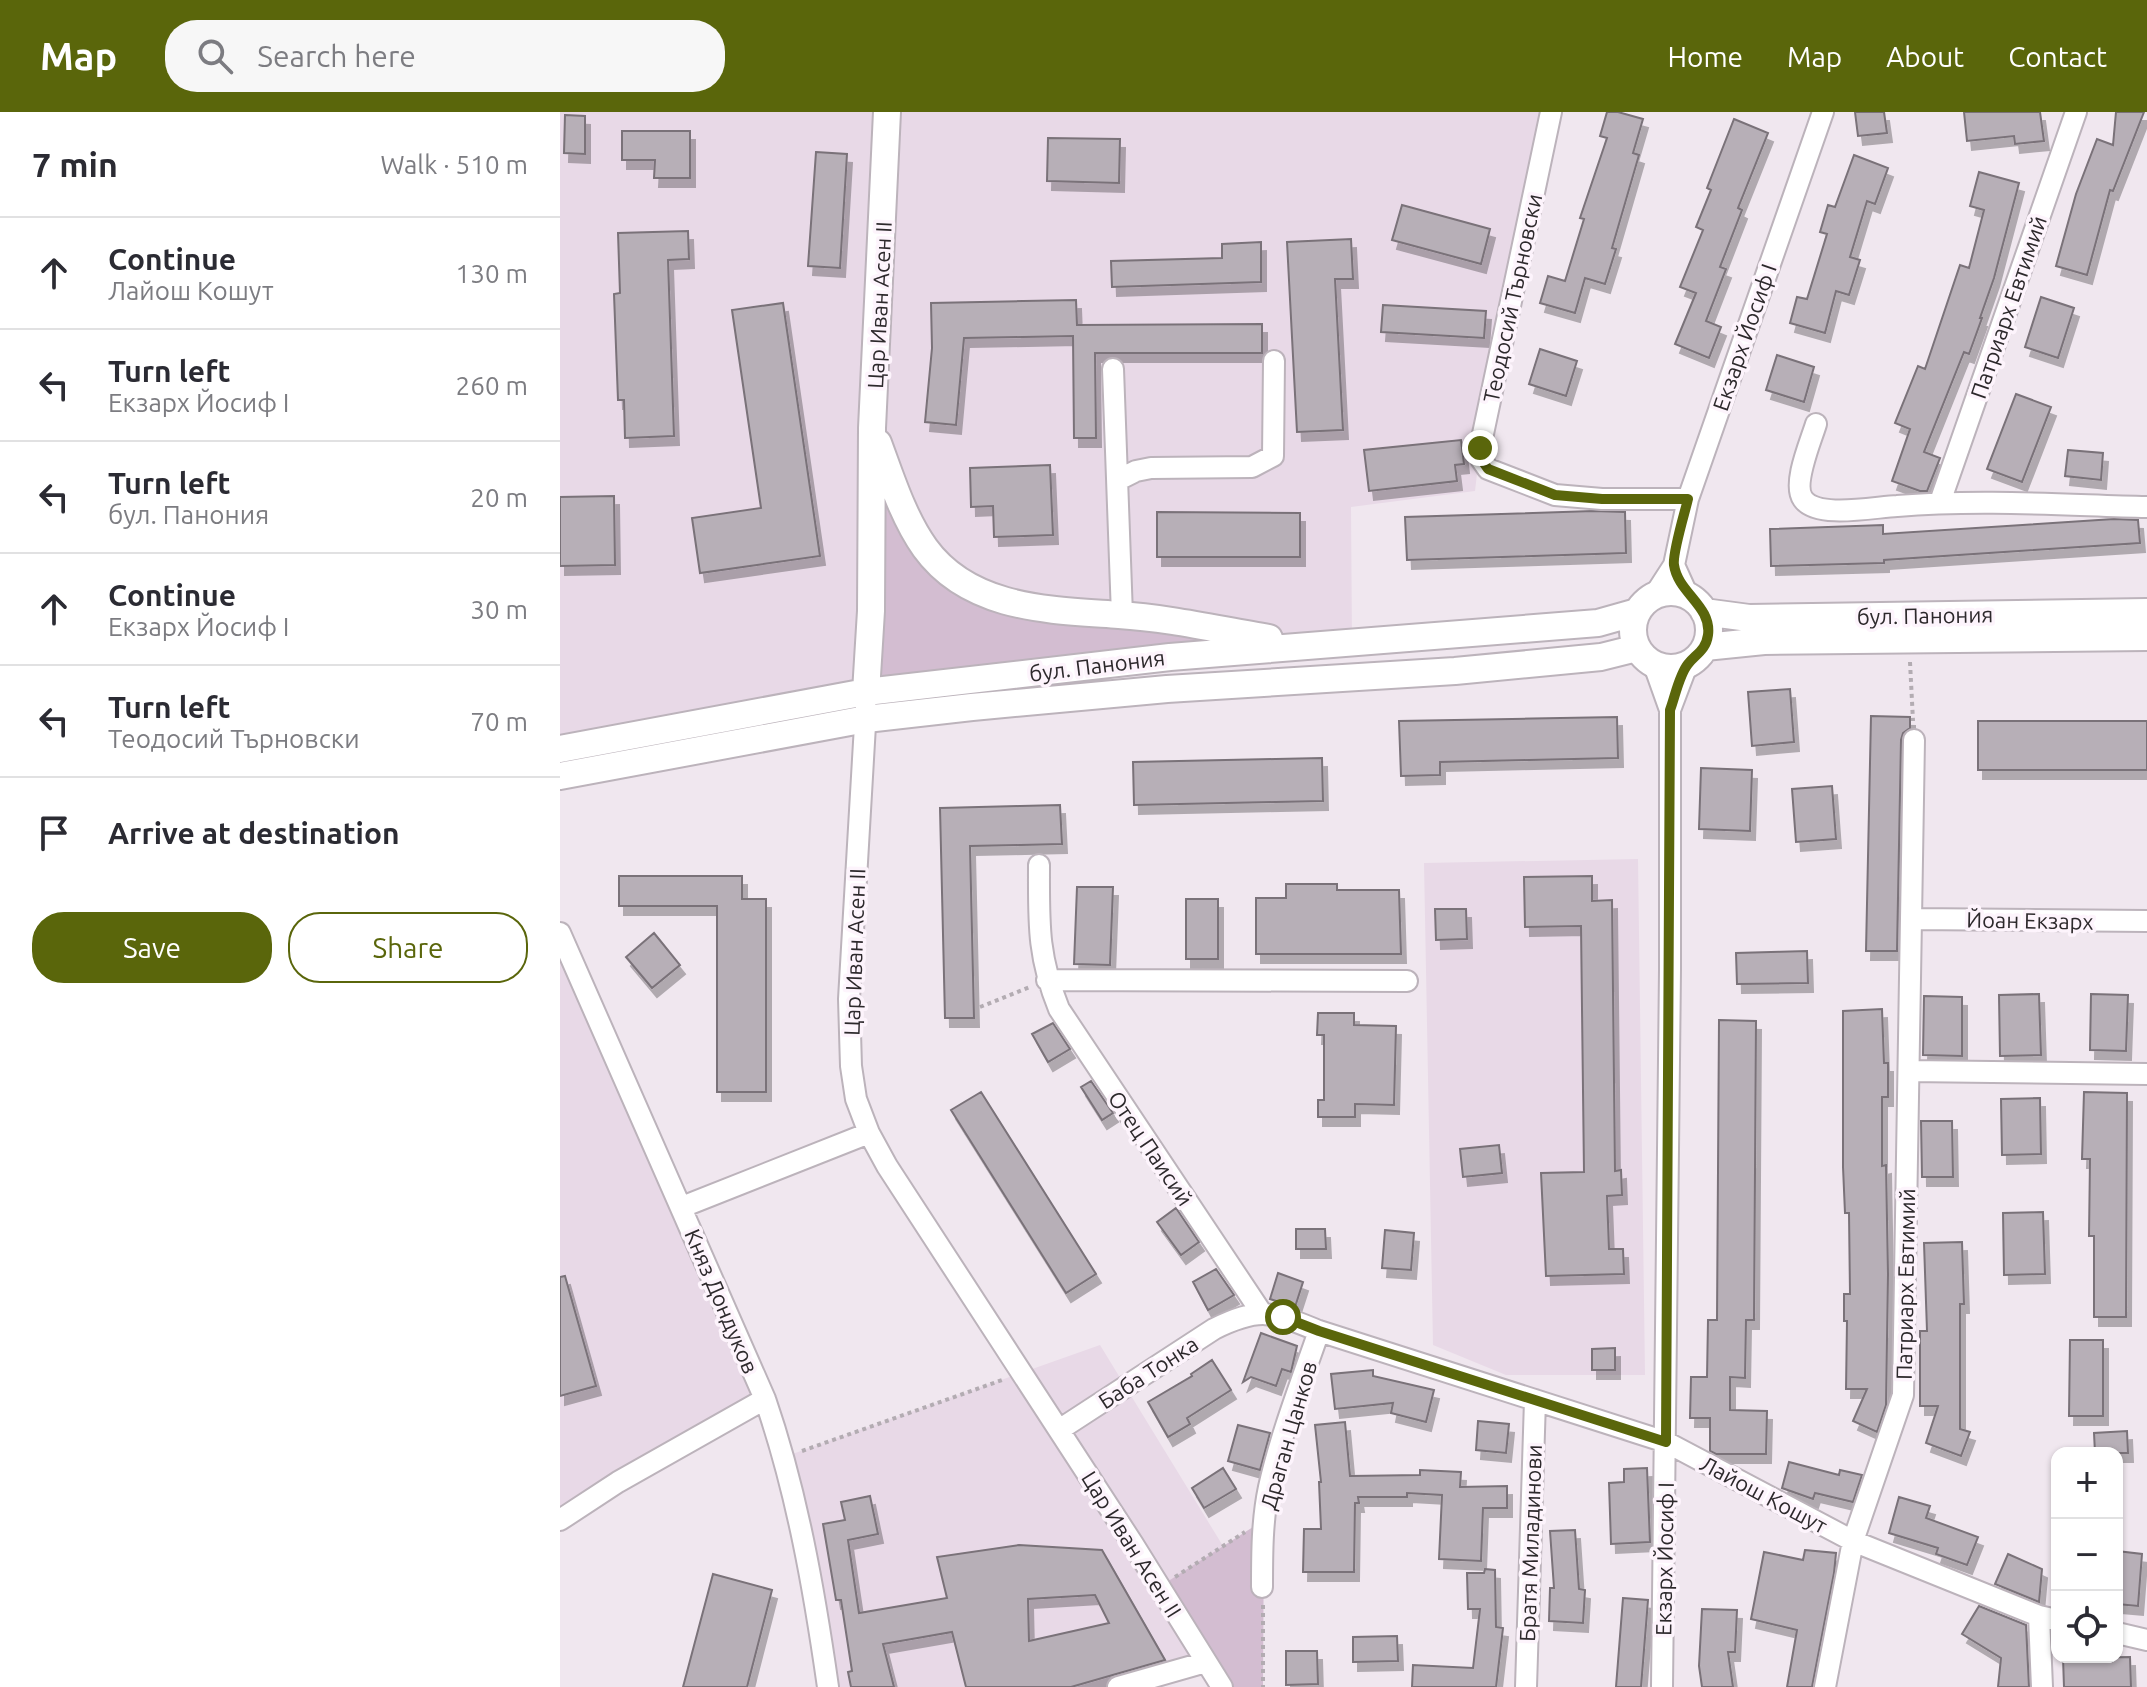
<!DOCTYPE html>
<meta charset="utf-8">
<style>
:root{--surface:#fff;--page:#f7f7f7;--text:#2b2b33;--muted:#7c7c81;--line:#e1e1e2;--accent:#5a660b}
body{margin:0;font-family:Ubuntu,sans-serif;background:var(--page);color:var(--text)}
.controls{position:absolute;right:24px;bottom:24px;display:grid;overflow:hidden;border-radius:16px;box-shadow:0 2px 6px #0004}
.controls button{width:72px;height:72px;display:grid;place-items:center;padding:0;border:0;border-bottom:2px solid var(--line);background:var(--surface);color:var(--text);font:40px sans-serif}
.stop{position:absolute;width:24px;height:24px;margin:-18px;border:6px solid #5a660b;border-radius:50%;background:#fff}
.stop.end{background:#5a660b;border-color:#fff;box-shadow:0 2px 8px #0008}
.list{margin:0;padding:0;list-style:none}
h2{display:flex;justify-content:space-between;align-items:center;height:104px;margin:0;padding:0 32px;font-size:34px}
h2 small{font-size:26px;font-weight:400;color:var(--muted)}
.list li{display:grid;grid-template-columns:52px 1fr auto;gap:24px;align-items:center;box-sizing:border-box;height:112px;padding:0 32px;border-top:2px solid var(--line)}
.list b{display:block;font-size:30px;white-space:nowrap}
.list p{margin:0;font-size:26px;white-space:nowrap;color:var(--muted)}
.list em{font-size:26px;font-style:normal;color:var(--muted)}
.actions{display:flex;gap:16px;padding:24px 32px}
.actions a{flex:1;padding:18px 0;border:2px solid var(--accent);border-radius:32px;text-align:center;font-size:28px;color:var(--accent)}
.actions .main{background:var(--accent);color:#fff}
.icon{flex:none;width:44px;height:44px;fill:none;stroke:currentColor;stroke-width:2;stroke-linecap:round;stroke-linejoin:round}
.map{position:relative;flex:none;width:1587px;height:1575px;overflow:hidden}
header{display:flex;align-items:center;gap:48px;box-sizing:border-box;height:112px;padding:0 40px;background:var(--accent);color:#fff}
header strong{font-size:38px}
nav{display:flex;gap:44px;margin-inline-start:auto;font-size:28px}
.search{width:560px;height:72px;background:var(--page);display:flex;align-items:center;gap:20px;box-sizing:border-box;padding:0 28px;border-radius:32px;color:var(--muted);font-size:30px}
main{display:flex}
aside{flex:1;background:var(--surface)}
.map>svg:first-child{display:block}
.built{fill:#e8d9e7}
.green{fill:#d3bdd1}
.building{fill:#b7afb7;stroke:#7a7279;stroke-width:2;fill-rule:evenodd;filter:url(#shadow)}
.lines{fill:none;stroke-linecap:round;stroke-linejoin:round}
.minor-casing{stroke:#bcb3bb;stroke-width:24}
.major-casing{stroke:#bcb3bb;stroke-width:30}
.path{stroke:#b3acb2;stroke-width:4;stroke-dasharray:4 4;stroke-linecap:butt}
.minor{stroke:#fff;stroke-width:20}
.major{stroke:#fff;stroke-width:26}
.route{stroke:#5a660b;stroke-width:10}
.labels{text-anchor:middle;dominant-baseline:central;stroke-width:7;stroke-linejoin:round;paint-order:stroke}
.street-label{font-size:22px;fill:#2d292c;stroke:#fdf4fc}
</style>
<header>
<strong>Map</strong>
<div class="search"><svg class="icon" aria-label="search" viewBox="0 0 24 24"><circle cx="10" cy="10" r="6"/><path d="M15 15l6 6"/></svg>Search here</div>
<nav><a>Home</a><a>Map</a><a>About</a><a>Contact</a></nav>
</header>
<main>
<aside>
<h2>7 min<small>Walk · 510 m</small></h2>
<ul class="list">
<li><svg class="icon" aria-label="ahead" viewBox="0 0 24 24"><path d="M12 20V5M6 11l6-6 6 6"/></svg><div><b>Continue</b><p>Лайош Кошут</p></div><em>130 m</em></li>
<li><svg class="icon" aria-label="left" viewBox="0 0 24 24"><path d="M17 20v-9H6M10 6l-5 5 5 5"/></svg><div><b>Turn left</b><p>Екзарх Йосиф I</p></div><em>260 m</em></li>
<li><svg class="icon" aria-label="left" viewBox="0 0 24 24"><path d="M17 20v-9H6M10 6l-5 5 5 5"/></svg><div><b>Turn left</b><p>бул. Панония</p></div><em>20 m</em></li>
<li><svg class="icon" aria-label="ahead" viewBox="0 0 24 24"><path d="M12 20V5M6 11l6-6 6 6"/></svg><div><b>Continue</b><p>Екзарх Йосиф I</p></div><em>30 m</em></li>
<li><svg class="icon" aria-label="left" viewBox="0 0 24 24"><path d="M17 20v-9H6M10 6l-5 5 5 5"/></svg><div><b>Turn left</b><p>Теодосий Търновски</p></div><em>70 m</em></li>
<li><svg class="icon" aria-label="arrive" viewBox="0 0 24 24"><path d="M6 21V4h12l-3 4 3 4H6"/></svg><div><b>Arrive at destination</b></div></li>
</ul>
<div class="actions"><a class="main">Save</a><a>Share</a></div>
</aside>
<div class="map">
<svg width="1587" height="1575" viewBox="0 0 1587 1575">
<defs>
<filter id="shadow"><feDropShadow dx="5" dy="9" stdDeviation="0" flood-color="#0004"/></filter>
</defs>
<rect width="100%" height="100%" fill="#f0e7ef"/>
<path class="built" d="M0,0H991L920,336L915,379L791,395L792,529L748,532L515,501L388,460L306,607L0,664Z
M1078,747L1085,1263H946L873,1233L864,751Z
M0,821L205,1287L0,1408Z
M540,1233L663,1434L600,1475L646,1550L558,1575H268L224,1345Z"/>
<path class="green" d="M312,316L349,408L417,479L748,532L306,580Z
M704,1408L703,1575H662L599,1475Z"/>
<path class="building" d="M1047,0H1058L1083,7L1073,41L1079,43L1052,136L1056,137L1045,172L1025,166L1015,201L980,191L988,164L1005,169L1024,107L1020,106L1047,26L1040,24Z
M1295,0H1324L1327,21L1298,24Z
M1404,0H1480L1484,29L1455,32L1454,24L1407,29Z
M1556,0H1584L1553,79L1550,78L1527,163L1496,154L1516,82L1537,27L1553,33Z
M5,3L25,4V42L4,41Z
M1174,7L1208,21L1178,96L1182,98L1160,155L1166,157L1146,209L1161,215L1149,246L1115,232L1136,181L1120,175L1143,118L1136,115L1151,78L1147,76Z
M62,19H130V66H94L95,48H62Z
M488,26L560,27L559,71L487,69Z
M256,40L287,42L280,156L248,154Z
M1294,43L1328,56L1315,92L1307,89L1290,145L1300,148L1289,183L1276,179L1265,221L1230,211L1237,185L1247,187L1267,122L1260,120L1268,93L1275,95Z
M1419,60L1459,71L1434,166L1420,206H1422L1409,242L1404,240L1364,340L1380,346L1367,379H1360L1332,369L1350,317L1335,311L1358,254L1365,257L1400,153L1409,156L1424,98L1410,94Z
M842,93L930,117L921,152L832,128Z
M128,119L129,147L108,148L114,324L65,326L64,288H58L54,182L60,181L58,121Z
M791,127L793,167H775L783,318L737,320L727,130Z
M701,130V170L552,175L551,149L662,146V132Z
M1481,185L1514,196L1498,246L1465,235Z
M516,188L517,213L702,212V241H535L536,326H514L513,224L404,226L396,313L365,310L372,236L371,191Z
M223,191L260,444L140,461L132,406L201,396L172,198Z
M823,193L926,199L924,226L821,220Z
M980,237L1017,249L1006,284L969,272Z
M1217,243L1254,255L1244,290L1206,278Z
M1456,282L1491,295L1462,370L1427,357Z
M901,328L904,352L895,353L897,369L809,379L804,338Z
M1508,338L1543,341L1541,368L1505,364Z
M490,353L493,423L434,425L433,394L411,395L410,356Z
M54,384L55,453L0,454V385Z
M1033,399L1065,400L1066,441L847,448L845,405Z
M597,400L740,401V445H597Z
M1554,407L1578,408L1580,431L1324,448V451L1211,454L1210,417L1323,413V422Z
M1230,577L1234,630L1192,634L1188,580Z
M1311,604L1350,605V616L1343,621L1341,628L1337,839H1306Z
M1057,605L1058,646L880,650V663L841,664L839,609Z
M1418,609H1587V658H1418Z
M762,646L763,689L574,693L573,650Z
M1141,656L1192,658L1190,719L1139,717Z
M1272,674L1276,727L1236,730L1232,677Z
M500,693L502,732L410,734L414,906H385L380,696Z
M59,764H182V787H206V980H157V794H59Z
M1032,764V789L1052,788L1055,1059L1061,1058L1062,1083L1047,1084L1049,1137H1063L1064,1162L986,1164L981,1061L1024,1060L1021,814L965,815L964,765Z
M726,772H777V778H839L841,842H696V786H726Z
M517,775H553L550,853L514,852Z
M626,787H658V847H626Z
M875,797H906L907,827L876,828Z
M94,821L120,853L92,876L66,845Z
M1247,839L1248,871L1177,872L1176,841Z
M1479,882L1481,943L1440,944L1439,883Z
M1531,882L1568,883L1566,939L1530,938Z
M1364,884L1402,885V944L1363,943Z
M1322,897L1324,951H1328V985H1322V1054L1326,1053L1328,1162L1326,1293L1317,1320L1293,1309L1307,1277H1286L1287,1209H1284V1182H1290L1289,1101H1285L1283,1055V899Z
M758,901H794V913L836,914L834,993L795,992V1005H758V988H764V923H757Z
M1159,908L1196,909L1194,1208H1186L1185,1266L1170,1265V1298L1207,1299L1206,1342H1156L1150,1339V1306H1130L1131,1265H1147L1148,1208H1157Z
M493,911L510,937L488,950L472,922Z
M531,969L553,1001L542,1008L521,975Z
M421,980L536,1162L506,1181L391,998Z
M1524,980L1567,981L1566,1205H1534V1124H1529L1530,1047H1522Z
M1480,986L1481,1042L1442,1043L1441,987Z
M1361,1009H1392L1393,1065H1362Z
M939,1033L942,1061L903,1065L900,1037Z
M616,1096L639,1130L621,1143L597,1110Z
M1483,1100L1485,1162L1444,1163L1443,1101Z
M736,1117H765L766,1137H736Z
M825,1118L854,1121L851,1158L822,1156Z
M1402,1130L1404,1192H1400V1317L1410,1320L1401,1344L1366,1331L1378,1294H1360V1219H1367L1364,1131Z
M656,1157L674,1183L648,1198L633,1170Z
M718,1161L743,1170L735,1195L710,1187Z
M5,1164L36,1274L0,1284V1165Z
M701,1221L737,1234L731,1260L722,1257L716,1274L691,1265L683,1270Z
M1510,1228H1543V1304H1509Z
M1055,1236V1258H1032V1237Z
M652,1248L671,1278L627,1306L630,1312L608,1325L588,1290L632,1264L631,1262Z
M813,1258V1264L874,1278L866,1310L831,1301L833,1291L775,1297L771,1262Z
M918,1309L949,1312L946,1341L916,1338Z
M785,1310L790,1364L860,1363V1358L901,1360L900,1375L947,1374V1396H923L921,1449L879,1447L882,1383L847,1381V1385H798L799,1391H795L794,1460H743L744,1417H761L759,1370H761L755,1313Z
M678,1313L710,1321L700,1358L668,1349Z
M1567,1319L1568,1341H1535L1534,1321Z
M1229,1350L1279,1363L1280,1358L1302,1363L1293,1390L1255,1381L1253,1387L1222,1376Z
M663,1356L676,1377L644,1396L632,1376Z
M1087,1356L1090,1430L1051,1432L1049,1371L1064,1370V1357Z
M310,1384L318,1422L288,1428L299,1501L387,1486L377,1445L459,1433L542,1438L605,1548L511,1575H406L392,1520L323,1532L334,1575H291L288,1560L292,1559L281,1488H276L263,1412L285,1408L281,1390ZM535,1483L549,1511L469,1529L468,1487Z
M1339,1385L1370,1394L1366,1406L1418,1425L1407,1453L1376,1442L1378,1436L1329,1421Z
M1015,1418L1019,1477L1025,1478L1023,1511L989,1509L990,1476H994L990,1419Z
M1245,1438L1276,1441L1274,1461L1252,1575H1227L1237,1518L1191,1507L1204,1440L1243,1448Z
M1557,1439L1582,1442L1578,1494L1557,1492Z
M1448,1442L1482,1457L1479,1490L1435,1472Z
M925,1457L935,1458L936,1515L943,1516L936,1575H852L853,1553L913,1556L920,1497H908L907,1461H924Z
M153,1462L212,1478L187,1575H123Z
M1063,1486L1088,1488L1081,1575H1056Z
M1419,1494L1466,1513L1469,1575H1438L1441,1546L1402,1522Z
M1142,1497L1177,1498L1175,1540H1168L1173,1575H1142L1139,1554Z
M837,1524L838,1549L793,1550V1525Z
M726,1539H757L758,1572L726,1573Z
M1570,1545L1571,1575H1504L1503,1546Z"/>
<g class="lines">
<g class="minor-casing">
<path id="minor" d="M991,0L920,336L921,347L928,357L995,383L1042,387H1128
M553,257L562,503
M1256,312C1251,329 1232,372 1243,387C1257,407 1314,395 1337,394C1420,387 1504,393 1587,395
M558,368L576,359L591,356L692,355L713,344L714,249
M1380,390L1516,0
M1114,453L1128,484
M1094,484L1114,453L1128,387L1263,0
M1094,553L1110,598
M306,596L289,887L291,954L296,987L309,1021L327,1054L573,1432L662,1575
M479,753C479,809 477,843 499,897L701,1200
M1352,807L1587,809
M0,821L205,1287C237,1380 254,1477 268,1575
M487,868L847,869
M1349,959L1587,962
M122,1095L309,1021
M499,1318L654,1217C701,1194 712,1200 759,1219L1106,1330L1293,1429L1479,1504L1497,1508
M0,1408L58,1370L205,1287
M702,1475C702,1442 702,1408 709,1375C721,1322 741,1271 759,1219
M1479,1504L1482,1575
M1557,1521L1587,1528
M558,1575L646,1550
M966,1575L975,1288
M1102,1575L1110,858V598L1127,553
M1265,1575L1293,1429L1343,1283L1354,628"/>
</g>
<g class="major-casing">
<path id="major" d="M318,331C331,366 343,405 365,436C410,498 491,498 559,503C609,506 660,518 709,526
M1073 518a38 38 0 1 1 76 0a38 38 0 1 1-76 0Z
M1144,500L1189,506L1587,500
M1145,535L1204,529L1587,525
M306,580L311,499L312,316L327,0
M0,637L306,580L610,545L1038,511L1077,500
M0,664L306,607L412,595L607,577L895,559L1041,545L1077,536"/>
</g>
<path class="path" d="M1350,550L1353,609
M420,895L470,875
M242,1339L445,1267
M615,1465L685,1420
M703,1493V1575"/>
<use href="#minor" class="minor"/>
<use href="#major" class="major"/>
</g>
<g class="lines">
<path class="route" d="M723,1205L759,1219L1106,1330L1110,598C1115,585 1119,563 1128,552C1136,542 1146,538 1148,523C1152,494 1118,481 1114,453C1112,442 1125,400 1128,387H1042L995,383L928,357L921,347L920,336"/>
</g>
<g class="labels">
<g class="street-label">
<text transform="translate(952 186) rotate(-78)">Теодосий Търновски</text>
<text transform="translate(319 193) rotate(-87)">Цар Иван Асен II</text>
<text transform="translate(1448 195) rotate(-71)">Патриарх Евтимий</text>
<text transform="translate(1184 225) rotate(-71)">Екзарх Йосиф I</text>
<text transform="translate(1365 503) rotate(-1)">бул. Панония</text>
<text transform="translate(537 553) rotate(-7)">бул. Панония</text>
<text transform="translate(1470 808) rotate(1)">Йоан Екзарх</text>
<text transform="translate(294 840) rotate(-88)">Цар Иван Асен II</text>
<text transform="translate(591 1036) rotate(56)">Отец Паисий</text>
<text transform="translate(1345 1172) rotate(-89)">Патриарх Евтимий</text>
<text transform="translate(162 1189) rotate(67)">Княз Дондуков</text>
<text transform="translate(588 1260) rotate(-33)">Баба Тонка</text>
<text transform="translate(728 1323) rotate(-74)">Драган Цанков</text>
<text transform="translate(1204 1382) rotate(28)">Лайош Кошут</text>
<text transform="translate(970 1431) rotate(-88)">Братя Миладинови</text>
<text transform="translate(572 1432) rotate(58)">Цар Иван Асен II</text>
<text transform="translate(1104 1447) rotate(-89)">Екзарх Йосиф I</text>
</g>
</g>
</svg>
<div class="controls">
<button>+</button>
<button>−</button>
<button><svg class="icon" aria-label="locate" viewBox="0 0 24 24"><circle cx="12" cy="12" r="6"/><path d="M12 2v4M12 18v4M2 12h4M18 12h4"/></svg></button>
</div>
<div class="stop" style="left:723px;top:1205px"></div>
<div class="stop end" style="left:920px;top:336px"></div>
</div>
</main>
